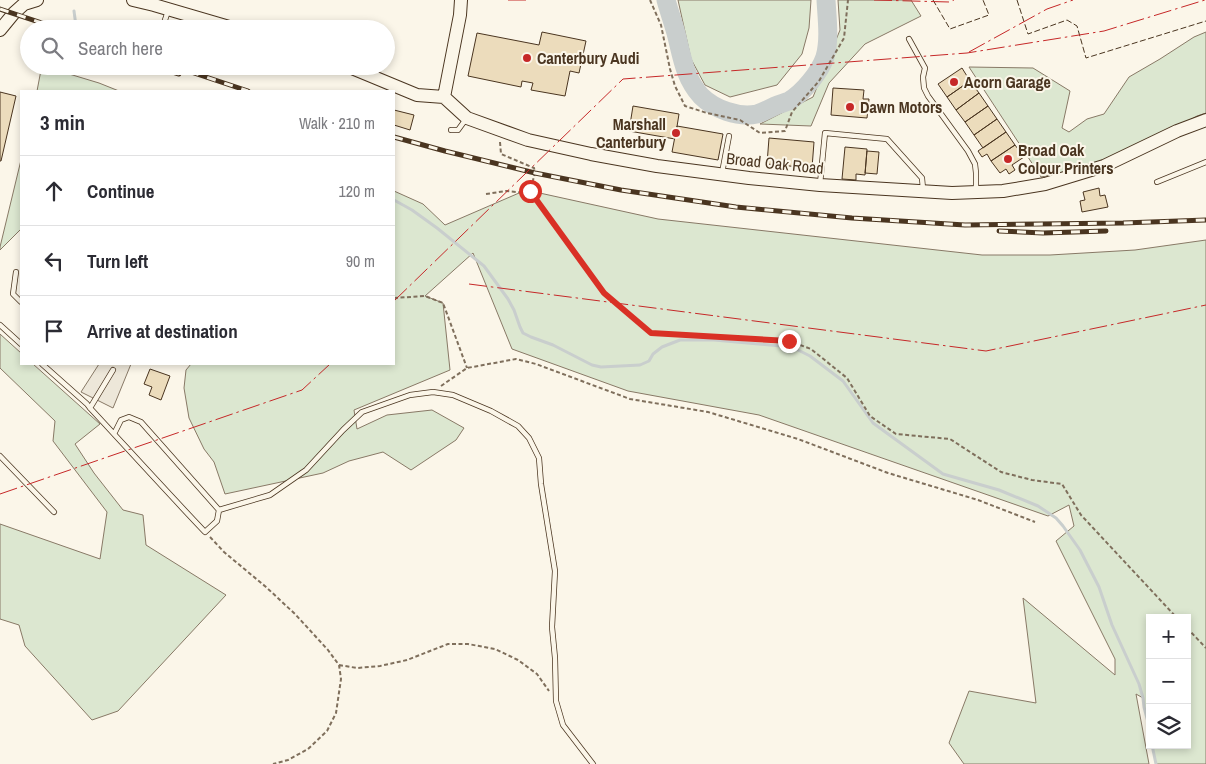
<!DOCTYPE html>
<meta charset="utf-8">
<style>
:root{--surface:#fff;--page:#f7f7f7;--text:#2b2b33;--muted:#7c7c81;--line:#e1e1e2}
body{margin:0;font-family:"Archivo Narrow",sans-serif;background:var(--page);color:var(--text)}
.controls{position:absolute;right:15px;bottom:15px;display:grid;overflow:hidden;border-radius:0px;box-shadow:0 2px 8px #0003}
.controls button{width:45px;height:45px;display:grid;place-items:center;padding:0;border:0;border-bottom:1px solid var(--line);background:var(--surface);color:var(--text);font:25px sans-serif}
.stop{position:absolute;width:15px;height:15px;margin:-11px;border:4px solid #d93025;border-radius:50%;background:#fff}
.stop.end{background:#d93025;border-color:#fff;box-shadow:0 1px 5px #0008}
.list{margin:0;padding:0;list-style:none}
h2{display:flex;justify-content:space-between;align-items:center;height:65px;margin:0;padding:0 20px;font-size:21px}
h2 small{font-size:16px;font-weight:400;color:var(--muted)}
.list li{display:grid;grid-template-columns:32px 1fr auto;gap:15px;align-items:center;box-sizing:border-box;height:70px;padding:0 20px;border-top:1px solid var(--line)}
.list b{display:block;font-size:19px;white-space:nowrap}
.list em{font-size:16px;font-style:normal;color:var(--muted)}
.icon{flex:none;width:28px;height:28px;fill:none;stroke:currentColor;stroke-width:2;stroke-linecap:round;stroke-linejoin:round}
.map{position:relative;flex:none;width:1206px;height:764px;overflow:hidden}
.search{position:absolute;background:var(--surface);box-shadow:0 2px 8px #0003;left:20px;top:20px;width:375px;height:55px;display:flex;align-items:center;gap:12px;box-sizing:border-box;padding:0 18px;border-radius:28px;color:var(--muted);font-size:19px}
.panel{position:absolute;background:var(--surface);box-shadow:0 2px 8px #0003;left:20px;top:90px;width:375px;height:275px;border-radius:0px}
.map>svg:first-child{display:block}
.green{fill:#dce7d0;stroke:#887966}
.parking{fill:#ede7d9;stroke:#887966}
.lines{fill:none;stroke-linecap:round;stroke-linejoin:round}
.stream{stroke:#c9cecd;stroke-width:3}
.river{stroke:#c9cecd;stroke-width:19}
.building{fill:#ecdcbc;stroke:#4a3520}
.lane-casing{stroke:#4a3520;stroke-width:6}
.secondary-casing{stroke:#4a3520;stroke-width:14}
.path{stroke:#7f6f5c;stroke-width:2;stroke-dasharray:4 2.5;stroke-linecap:butt}
.lane{stroke:#fbf6e9;stroke-width:4.5}
.secondary{stroke:#fbf6e9;stroke-width:12}
.rail-casing{stroke:#4a3520;stroke-width:5}
.rail{stroke:#fbf6e9;stroke-width:3;stroke-dasharray:9;stroke-linecap:butt}
.fence{stroke:#4a3520;stroke-width:1;stroke-dasharray:6 2.5;stroke-linecap:butt}
.power{stroke:#c62828;stroke-width:1;stroke-dasharray:18 4 2.5 4;stroke-linecap:butt}
.route{stroke:#d93025;stroke-width:6}
.poi-dot{fill:#c62828;stroke:#fbf6e9;stroke-width:2}
.labels{text-anchor:middle;dominant-baseline:central;stroke-width:4;stroke-linejoin:round;paint-order:stroke}
.poi-label{font-size:16px;font-weight:bold;fill:#4a3520;stroke:#fbf6e9;text-anchor:start}
.street-label{font-size:16px;fill:#4a3520;stroke:#fbf6e9}
</style>
<div class="map">
<svg width="1206" height="764" viewBox="0 0 1206 764">
<rect width="100%" height="100%" fill="#fbf6e9"/>
<path class="green" d="M678,0H811L809,28L802,54L777,85L730,97L705,85L691,59Z
M838,0H911L921,16L865,44L829,83L811,126L760,124L813,97L840,30Z
M1206,32V113L1197,116L1111,163L1041,177L969,67L1033,68L1070,91L1062,128L1069,132L1087,119L1104,114L1129,77L1160,59L1194,37Z
M46,67L99,83L119,91H37L41,70Z
M21,160V229L0,250V247Z
M526,190L658,219L982,255H1050L1135,250L1206,240V764H1156L1152,745H1187V618H1150V732C1148,721 1144,710 1143,698L1136,694L1149,764H964L949,743L969,691L1036,703L1023,598L1115,675V659L1056,541L1074,526L1069,505L1048,516L759,415L628,391L512,349L473,253L425,296L443,303L450,370L354,410L357,429L387,415L432,410L464,428L456,440L411,470L383,452L349,461L323,473L225,494L214,462L204,449L189,418L184,388L186,370L191,364H394V191L423,204L445,225Z
M0,334L21,353V364H33L100,424L75,444L94,473L123,510L143,515L146,545L226,595L118,711L92,720L25,646L19,625L0,619V524L100,559L107,512L53,441L55,421L0,368Z"/>
<path class="parking" d="M99,364H131L113,408L81,392Z"/>
<g class="lines">
<path class="stream" d="M74,11L76,26
M394,200L412,210L437,228L484,266L508,299L514,310L520,327L523,333L531,337L553,345L592,365L601,367L640,365L649,361L653,354L662,347L680,340H714L792,347L810,356L843,381L873,423L943,474L999,490L1038,506L1056,518L1063,526L1080,550L1099,587L1112,625L1139,684L1143,698L1144,707L1148,722L1150,732
M1152,745L1156,764"/>
<path class="river" d="M666,0C669,11 673,22 676,33C682,56 684,77 701,96C714,109 738,118 757,114C763,112 769,109 775,106C779,104 784,103 789,101C803,93 820,72 825,57C830,40 827,18 826,0"/>
</g>
<path class="building" d="M542,32L586,41L579,73L570,71L565,96L531,90L533,83L522,81L521,87L468,76L477,33L539,45Z
M962,68L970,81L947,97L938,84Z
M970,81L979,93L956,110L947,97Z
M833,88L864,90L863,99H869L867,118L831,115Z
M0,92L16,96L1,161H0Z
M979,93L988,106L965,122L956,110Z
M633,106L679,114L675,139L629,131Z
M988,106L997,119L974,135L965,122Z
M394,110L414,115L410,130L394,125Z
M997,119L1006,132L983,148L974,135Z
M677,126L723,134L718,160L672,152Z
M1006,132L1015,145L991,161L987,154L982,157L978,151Z
M769,138L814,142L812,168L767,164Z
M1015,145L1024,157L1012,165L1015,170L1009,174L1006,169L1000,173L991,161Z
M845,147L867,149L865,175L856,174V180L842,179Z
M867,151L879,152L877,174L865,173Z
M1099,188L1100,196L1105,195L1108,207L1082,212L1080,201L1085,200L1083,192Z
M150,369L170,376L161,400L149,395L152,387L144,384Z"/>
<g class="lines">
<g class="lane-casing">
<path id="lane" d="M162,29L168,11
M909,39L925,68L923,77L924,88L928,96L968,151L975,164L976,173V191
M451,130H458L466,119
M722,173L729,136
M1157,182L1206,162
M820,184L825,133L887,139L922,178L923,189
M16,272L13,294L21,302
M0,325L21,344
M42,364L87,404L90,408C128,449 166,491 205,532L217,521L219,510L141,422L129,417L121,420L114,434
M90,408L113,370
M0,456L54,512
M219,510L270,495L306,470L343,430L362,412L410,395L433,392L453,395L491,411L518,426L529,438L539,458L541,484L555,571L552,627L555,658L556,701L563,725L593,764"/>
</g>
<g class="secondary-casing">
<path id="secondary" d="M133,0L154,5L236,29
M0,30L14,13L24,4L37,0
M347,66L417,95L444,97L467,118L528,140L591,154L657,166L749,178L820,185L952,193L1003,191L1045,184L1104,166L1177,131L1206,120
M444,97L460,15L461,0"/>
</g>
<path class="path" d="M650,0L661,25L670,69L675,86L685,106L707,113L740,120L760,133L785,131L792,112L819,81L844,38L848,0
M500,142L501,154L534,168L535,173L530,191L604,293L651,333L789,341L811,349L847,378L870,416L896,434L950,439L1001,472L1032,480L1062,484L1081,515L1177,618
M486,194L506,191L526,193L530,191
M394,298L425,296L443,303L467,368
M441,386L467,368L516,359L536,364L630,399L708,412L798,439L888,473L978,500L1035,522
M210,537L224,552L266,587L295,614L328,650L339,665L341,679L336,713L327,731L308,749L288,760L273,764
M1187,628L1206,648
M339,665L357,668L380,666L407,660L448,644H468L495,649L518,660L537,674L549,691"/>
<use href="#lane" class="lane"/>
<use href="#secondary" class="secondary"/>
<g class="rail-casing">
<path id="rail" d="M0,9L60,29
M154,66L179,74
M173,66L248,91
M394,137L445,151L535,173L621,190L736,207L852,218L965,225L1123,223L1206,220
M999,231L1043,233L1106,231"/>
</g>
<use href="#rail" class="rail"/>
<path class="fence" d="M933,0L950,29L989,15L983,0
M1017,0L1028,34L1067,20L1077,26L1086,58L1206,21"/>
<path class="power" d="M508,0H527
M874,0L949,2L954,0
M969,52L1047,9L1073,0
M469,284L986,351L1206,305
M394,301L623,79L967,53L1104,31L1205,0
M0,494L302,390L330,364"/>
</g>
<g class="lines">
<path class="route" d="M530,191L604,293L651,333L789,341"/>
</g>
<g class="poi-dot">
<circle cx="527" cy="58" r="5"/>
<circle cx="954" cy="82" r="5"/>
<circle cx="850" cy="107" r="5"/>
<circle cx="676" cy="133" r="5"/>
<circle cx="1008" cy="159" r="5"/>
</g>
<g class="labels">
<g class="poi-label">
<text x="537" y="58">Canterbury Audi</text>
<text x="964" y="82">Acorn Garage</text>
<text x="860" y="107">Dawn Motors</text>
<text x="666" y="124" text-anchor="end">Marshall<tspan x="666" dy="18">Canterbury</tspan></text>
<text x="1018" y="150">Broad Oak<tspan x="1018" dy="18">Colour Printers</tspan></text>
</g>
<g class="street-label">
<text transform="translate(775 163) rotate(6)">Broad Oak Road</text>
</g>
</g>
</svg>
<div class="controls">
<button>+</button>
<button>−</button>
<button><svg class="icon" aria-label="layers" viewBox="0 0 24 24"><path d="M12 4l9 5-9 5-9-5zM3 14l9 5 9-5"/></svg></button>
</div>
<div class="stop" style="left:530px;top:191px"></div>
<div class="stop end" style="left:789px;top:341px"></div>
<div class="search"><svg class="icon" aria-label="search" viewBox="0 0 24 24"><circle cx="10" cy="10" r="6"/><path d="M15 15l6 6"/></svg>Search here</div>
<section class="panel">
<h2>3 min<small>Walk · 210 m</small></h2>
<ul class="list">
<li><svg class="icon" aria-label="ahead" viewBox="0 0 24 24"><path d="M12 20V5M6 11l6-6 6 6"/></svg><div><b>Continue</b></div><em>120 m</em></li>
<li><svg class="icon" aria-label="left" viewBox="0 0 24 24"><path d="M17 20v-9H6M10 6l-5 5 5 5"/></svg><div><b>Turn left</b></div><em>90 m</em></li>
<li><svg class="icon" aria-label="arrive" viewBox="0 0 24 24"><path d="M6 21V4h12l-3 4 3 4H6"/></svg><div><b>Arrive at destination</b></div></li>
</ul>
</section>
</div>
